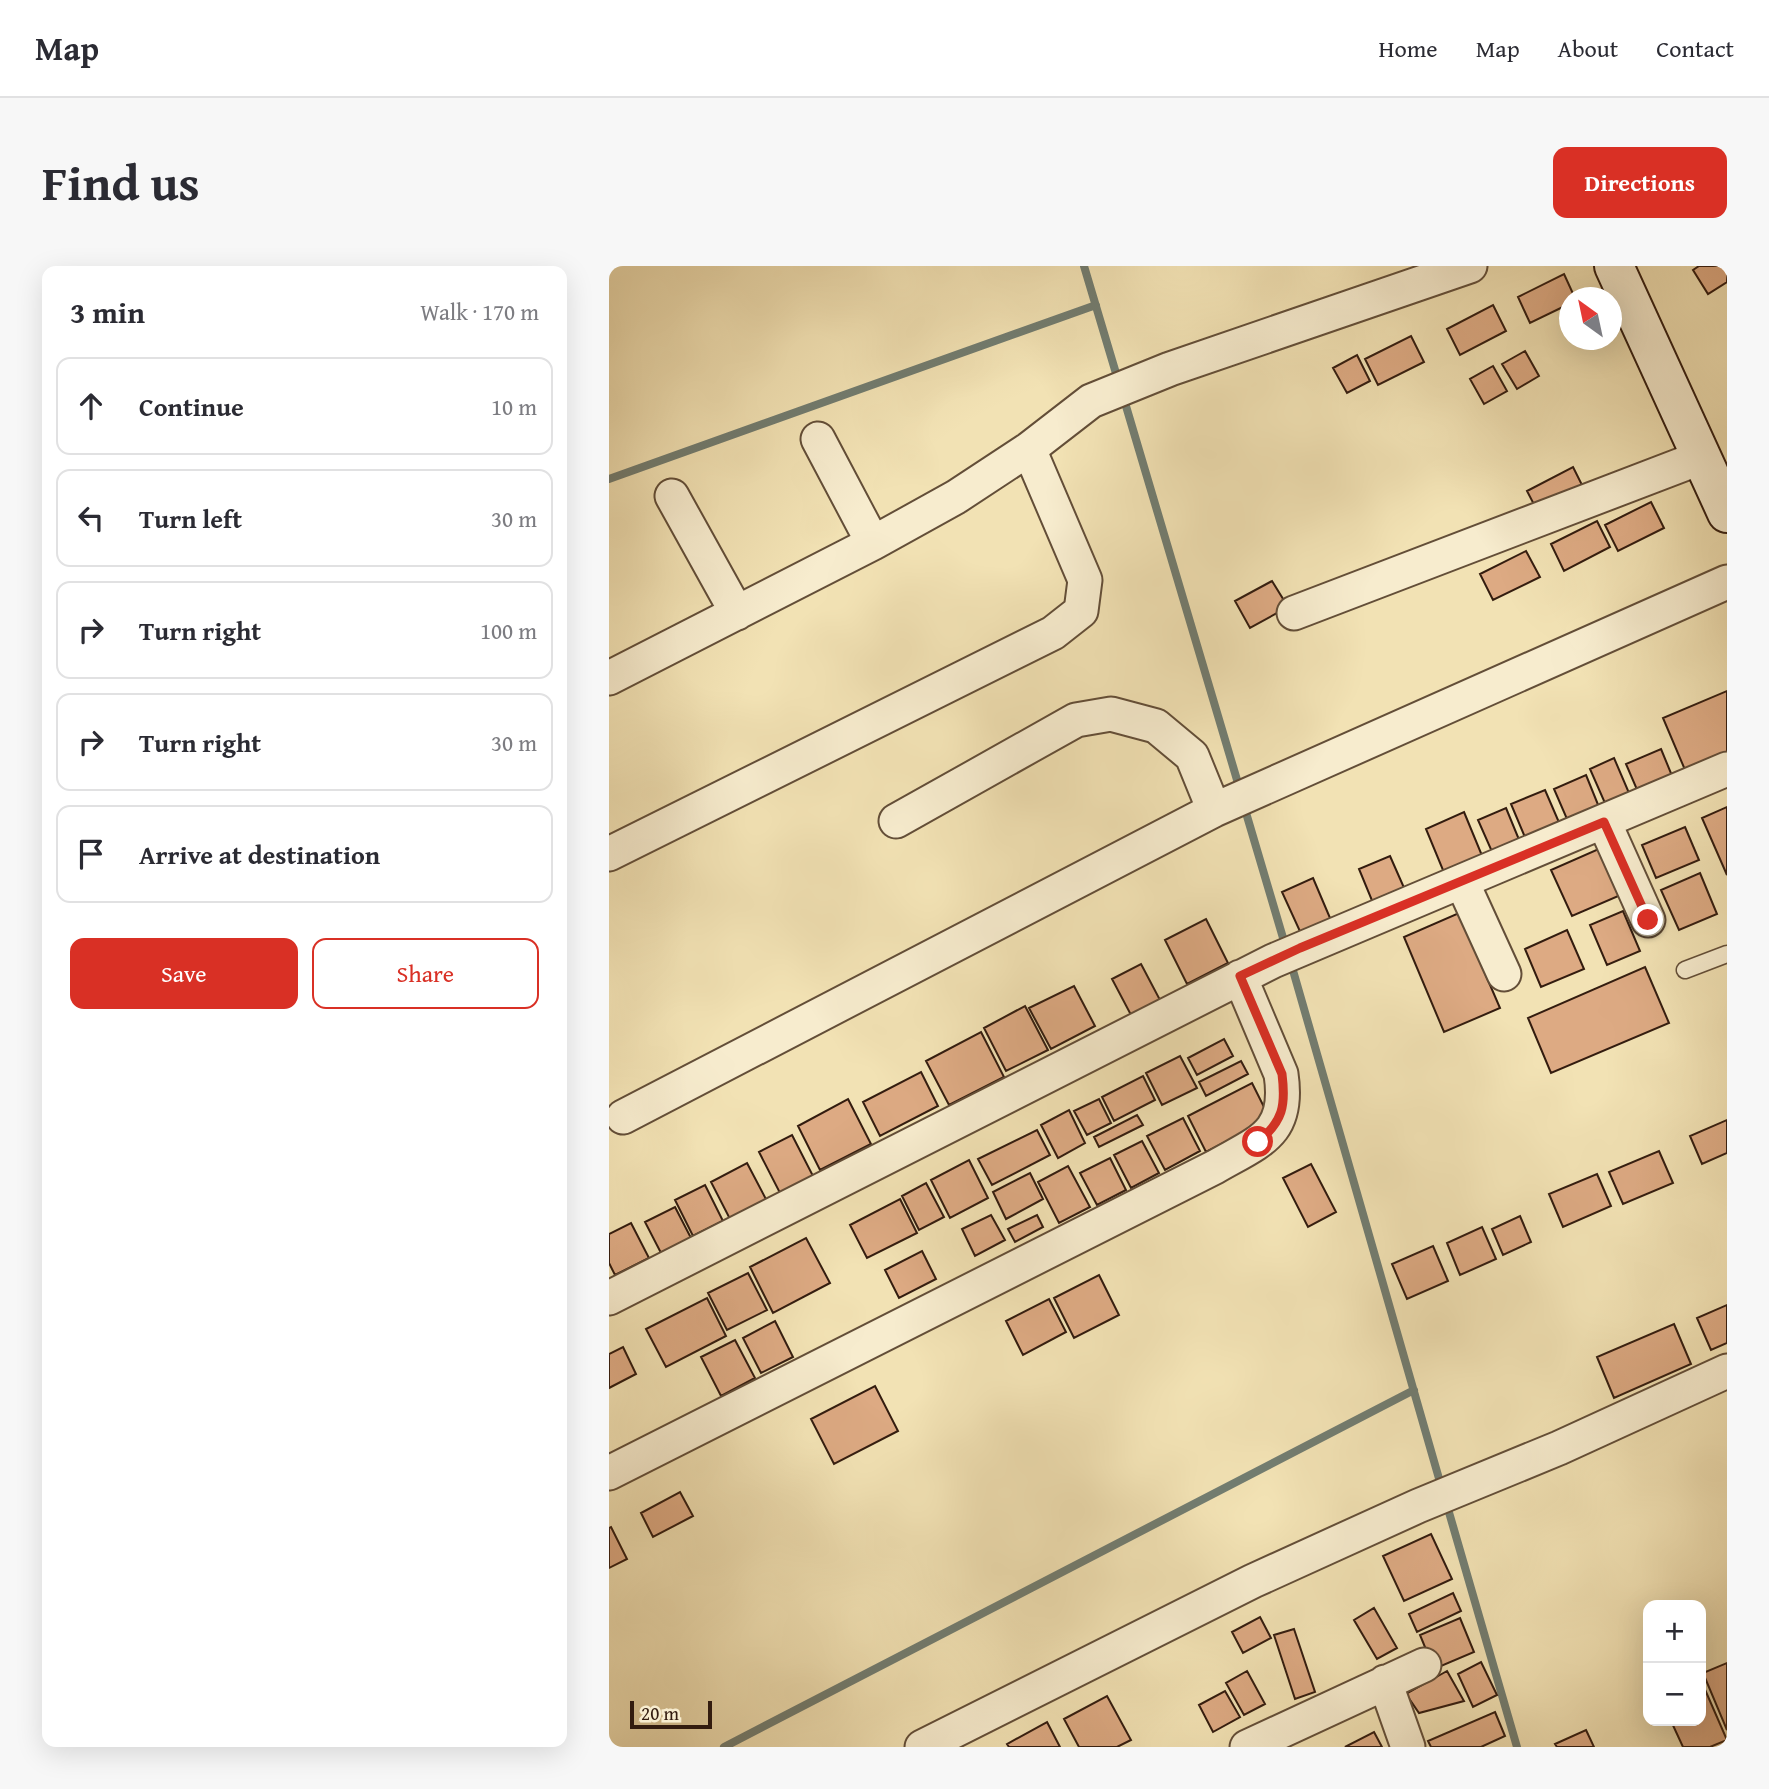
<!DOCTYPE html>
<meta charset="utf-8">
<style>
:root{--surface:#fff;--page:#f7f7f7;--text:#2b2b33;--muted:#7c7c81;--line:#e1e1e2;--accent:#d93025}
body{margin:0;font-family:"Gentium Book Plus",serif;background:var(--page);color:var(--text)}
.controls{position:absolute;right:21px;bottom:21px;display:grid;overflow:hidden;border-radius:14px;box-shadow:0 7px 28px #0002}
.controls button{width:63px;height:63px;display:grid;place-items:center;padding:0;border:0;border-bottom:2px solid var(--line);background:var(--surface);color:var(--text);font:35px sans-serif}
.compass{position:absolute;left:950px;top:21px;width:63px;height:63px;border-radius:50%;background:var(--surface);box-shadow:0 7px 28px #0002;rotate:327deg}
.scale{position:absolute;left:21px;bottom:18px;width:82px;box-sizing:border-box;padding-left:7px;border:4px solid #331c0f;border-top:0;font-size:19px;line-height:24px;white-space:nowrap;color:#331c0f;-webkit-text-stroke:5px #f7ecce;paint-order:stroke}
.stop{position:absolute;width:21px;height:21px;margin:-16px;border:5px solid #d93025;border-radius:50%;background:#fff}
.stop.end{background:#d93025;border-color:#fff;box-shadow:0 2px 7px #0008}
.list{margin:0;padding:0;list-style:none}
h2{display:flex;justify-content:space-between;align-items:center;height:91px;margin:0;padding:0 28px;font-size:30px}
h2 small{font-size:23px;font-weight:400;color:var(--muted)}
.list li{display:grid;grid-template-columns:46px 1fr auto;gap:21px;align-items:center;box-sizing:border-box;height:98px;margin:0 14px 14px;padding:0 14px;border:2px solid var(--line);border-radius:14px}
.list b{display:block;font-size:26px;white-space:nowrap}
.list em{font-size:23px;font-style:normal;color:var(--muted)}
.actions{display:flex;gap:14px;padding:21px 28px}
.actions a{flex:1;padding:16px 0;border:2px solid var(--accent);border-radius:14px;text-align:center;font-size:24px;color:var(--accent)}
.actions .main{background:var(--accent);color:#fff}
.icon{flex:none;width:38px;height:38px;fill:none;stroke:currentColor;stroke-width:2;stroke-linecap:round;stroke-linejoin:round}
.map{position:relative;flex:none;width:1118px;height:1481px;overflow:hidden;border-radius:14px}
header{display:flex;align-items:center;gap:42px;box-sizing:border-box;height:98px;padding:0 35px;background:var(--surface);border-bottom:2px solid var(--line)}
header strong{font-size:33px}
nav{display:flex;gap:38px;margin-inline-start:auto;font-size:24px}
.intro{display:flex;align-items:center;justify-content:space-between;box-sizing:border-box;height:168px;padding:0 42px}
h1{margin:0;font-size:49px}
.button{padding:18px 32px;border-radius:14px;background:var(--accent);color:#fff;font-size:24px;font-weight:700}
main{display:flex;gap:42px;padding:0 42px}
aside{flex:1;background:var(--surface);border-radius:14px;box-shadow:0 7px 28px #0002}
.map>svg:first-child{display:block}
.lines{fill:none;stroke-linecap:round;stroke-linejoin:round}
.stream{stroke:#727d71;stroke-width:8}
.building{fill:#ddaa83;stroke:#331c0f;stroke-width:2}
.lane-casing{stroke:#634e38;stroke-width:19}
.street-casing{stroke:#634e38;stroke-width:37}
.secondary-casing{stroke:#331c0f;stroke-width:42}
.lane{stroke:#f7ecce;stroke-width:16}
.street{stroke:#f7ecce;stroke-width:33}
.secondary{stroke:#f7ecce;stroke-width:38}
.route{stroke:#d93025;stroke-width:9}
</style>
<header>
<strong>Map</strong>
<nav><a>Home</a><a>Map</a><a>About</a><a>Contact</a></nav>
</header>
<div class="intro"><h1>Find us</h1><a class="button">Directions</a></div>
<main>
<aside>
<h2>3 min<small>Walk · 170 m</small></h2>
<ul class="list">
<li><svg class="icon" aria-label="ahead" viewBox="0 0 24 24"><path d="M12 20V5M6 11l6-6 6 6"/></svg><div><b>Continue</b></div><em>10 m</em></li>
<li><svg class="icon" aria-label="left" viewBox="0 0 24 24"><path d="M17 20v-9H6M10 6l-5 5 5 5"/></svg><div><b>Turn left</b></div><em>30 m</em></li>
<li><svg class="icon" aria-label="right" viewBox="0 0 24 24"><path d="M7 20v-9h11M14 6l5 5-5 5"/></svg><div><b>Turn right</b></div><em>100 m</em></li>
<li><svg class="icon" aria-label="right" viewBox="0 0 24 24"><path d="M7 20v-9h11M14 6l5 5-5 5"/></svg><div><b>Turn right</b></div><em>30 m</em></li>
<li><svg class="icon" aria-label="arrive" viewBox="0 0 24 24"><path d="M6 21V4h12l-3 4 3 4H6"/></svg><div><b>Arrive at destination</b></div></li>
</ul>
<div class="actions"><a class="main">Save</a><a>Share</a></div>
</aside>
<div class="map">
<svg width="1118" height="1481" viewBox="0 0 1118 1481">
<rect width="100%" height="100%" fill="#f2e2b4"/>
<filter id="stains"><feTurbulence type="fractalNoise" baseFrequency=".00286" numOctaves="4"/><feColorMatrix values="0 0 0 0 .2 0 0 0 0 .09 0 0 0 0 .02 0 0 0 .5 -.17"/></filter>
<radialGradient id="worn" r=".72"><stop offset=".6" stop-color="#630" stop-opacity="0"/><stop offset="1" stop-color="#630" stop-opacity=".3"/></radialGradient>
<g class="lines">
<path class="stream" d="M475,0L509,114
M514,130L631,524
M0,213L487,39
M635,540L677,682
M681,694L833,1223
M837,1236L908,1481
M115,1481L805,1124"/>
</g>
<path class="building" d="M1090,0H1118V16L1099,28L1084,4Z
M955,8L966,32H960V38L921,57L909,31Z
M884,39L897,65L851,89L838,63Z
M802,70L815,96L769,119L756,93Z
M916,85L930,110L908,123L893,98Z
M748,89L761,115L738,127L724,102Z
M884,100L898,125L875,138L861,113Z
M964,201L977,227L931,250L918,225Z
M1042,236L1055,262L1009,285L996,259Z
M988,255L1001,281L955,305L942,278Z
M917,285L931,311L884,334L871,308Z
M663,315L679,341L641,362L626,335Z
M1118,425V502L1082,518L1054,452Z
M1052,483L1066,517L1032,533L1017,498Z
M1005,492L1023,534L999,544L981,503Z
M977,509L992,546L961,560L945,523Z
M936,524L952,561L918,576L902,538Z
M1118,541V609L1093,552Z
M897,542L911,576L884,588L869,554Z
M855,546L874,592L836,609L817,563Z
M1076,561L1090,594L1047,612L1033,579Z
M1001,578L1021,625L963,650L942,604Z
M781,590L796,624L764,637L750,603Z
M1091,607L1108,648L1070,664L1052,624Z
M704,612L724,659L694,672L673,626Z
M1014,645L1031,685L998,699L981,659Z
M850,647L891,742L835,766L795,671Z
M597,653L619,697L578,718L556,674Z
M958,664L975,703L932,721L916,683Z
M532,698L551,734L522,749L503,713Z
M1036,701L1060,757L942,807L919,752Z
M465,720L486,760L442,783L420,742Z
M416,740L439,784L397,805L375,762Z
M372,766L395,811L340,839L317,795Z
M615,773L624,790L588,809L579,792Z
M571,790L588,822L553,839L537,807Z
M632,795L639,808L597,830L590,816Z
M312,806L329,840L271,870L254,836Z
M534,810L546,834L505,855L493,831Z
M643,817L661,853L597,886L579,850Z
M239,833L262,878L211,904L189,860Z
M490,833L502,857L478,869L465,845Z
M460,844L476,877L449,892L432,859Z
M528,849L534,859L490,881L485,871Z
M574,852L591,885L556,904L538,870Z
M1118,854V887L1093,898L1081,870Z
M428,864L441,889L383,919L369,893Z
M183,869L204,910L171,927L150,886Z
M533,875L550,907L522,922L505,889Z
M1050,885L1064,917L1014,938L1000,906Z
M501,892L517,924L488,939L471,907Z
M360,894L379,932L341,952L322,914Z
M138,897L159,937L122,955L102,916Z
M702,898L727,946L699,961L674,912Z
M459,900L481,941L450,957L429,916Z
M421,907L434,933L397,953L384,926Z
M988,908L1002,940L954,961L940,928Z
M317,917L335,951L310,964L293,930Z
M96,919L114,955L84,970L66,934Z
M291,933L308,967L258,992L241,959Z
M66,941L82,972L52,987L36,956Z
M382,949L396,974L366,990L353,963Z
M428,949L434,961L406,976L399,963Z
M911,950L922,976L894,989L883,963Z
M22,957L40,992L6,1009L0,997V968Z
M873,961L887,993L851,1009L838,977Z
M197,972L221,1017L164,1047L141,1001Z
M824,980L839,1015L798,1033L783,998Z
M313,985L327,1013L290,1032L276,1004Z
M139,1007L158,1044L118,1064L99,1027Z
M490,1009L510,1049L465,1072L445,1032Z
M98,1032L117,1070L57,1101L37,1063Z
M440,1033L457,1066L414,1089L397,1055Z
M1118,1039V1077L1102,1084L1088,1052Z
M166,1055L184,1091L152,1107L134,1072Z
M1065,1058L1082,1098L1005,1132L988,1091Z
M126,1074L146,1112L112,1130L92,1091Z
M14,1081L27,1108L0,1122V1088Z
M266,1120L289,1165L225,1198L202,1153Z
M71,1226L84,1250L44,1271L32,1247Z
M2,1261L18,1293L0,1302V1262Z
M822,1268L843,1313L795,1335L774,1290Z
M844,1327L852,1345L808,1366L800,1348Z
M765,1342L788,1382L768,1393L745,1354Z
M651,1351L662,1372L634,1387L623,1366Z
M851,1352L865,1386L825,1403L811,1369Z
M685,1363L706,1426L686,1433L665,1369Z
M872,1396L888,1429L864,1441L849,1408Z
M1118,1397V1464L1094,1407Z
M638,1405L656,1438L635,1449L617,1417Z
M838,1405L855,1435L810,1447L797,1428Z
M1094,1419L1118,1474L1101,1481H1074L1062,1455H1092V1420Z
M616,1425L631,1451L604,1466L590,1439Z
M498,1430L522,1474L508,1481H470L455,1453Z
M886,1446L896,1470L872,1481H822L819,1475Z
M438,1456L451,1481H400L398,1478Z
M977,1464L985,1481H948L946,1478Z
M765,1466L773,1481H736Z"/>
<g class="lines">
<g class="lane-casing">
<path id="lane" d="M1076,704L1118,688"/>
</g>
<g class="street-casing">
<path id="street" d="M209,173L264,277
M63,230L128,347
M685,347L1093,191
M0,412L264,277L347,231L420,183L482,135L561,103L861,0
M287,555L467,454L502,448L547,460L583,490L605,544
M995,556L1039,654
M0,588L444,367L472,345L476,314L420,183
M853,616L895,708
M14,851L605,544L1118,316
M0,1032L664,695L1118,503
M0,1207L606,901C651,875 681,868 672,808L631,711
M776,1416L799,1481
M313,1481L644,1315L809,1240L950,1182L1118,1105
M638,1481L815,1399"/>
</g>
<g class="secondary-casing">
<path id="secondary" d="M1005,0L1118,247"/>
</g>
<use href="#lane" class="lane"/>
<use href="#street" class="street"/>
<use href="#secondary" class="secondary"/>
</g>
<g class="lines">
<path class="route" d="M649,876C674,855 677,840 673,808L631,710L691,682L995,556L1039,654"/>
</g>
<rect width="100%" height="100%" filter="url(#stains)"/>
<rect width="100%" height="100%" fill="url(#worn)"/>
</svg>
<div class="controls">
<button>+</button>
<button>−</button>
</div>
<svg class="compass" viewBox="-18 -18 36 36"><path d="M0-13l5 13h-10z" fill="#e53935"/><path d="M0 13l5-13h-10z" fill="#7c7c81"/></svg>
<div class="scale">20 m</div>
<div class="stop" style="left:649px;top:876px"></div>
<div class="stop end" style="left:1039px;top:654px"></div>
</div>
</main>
